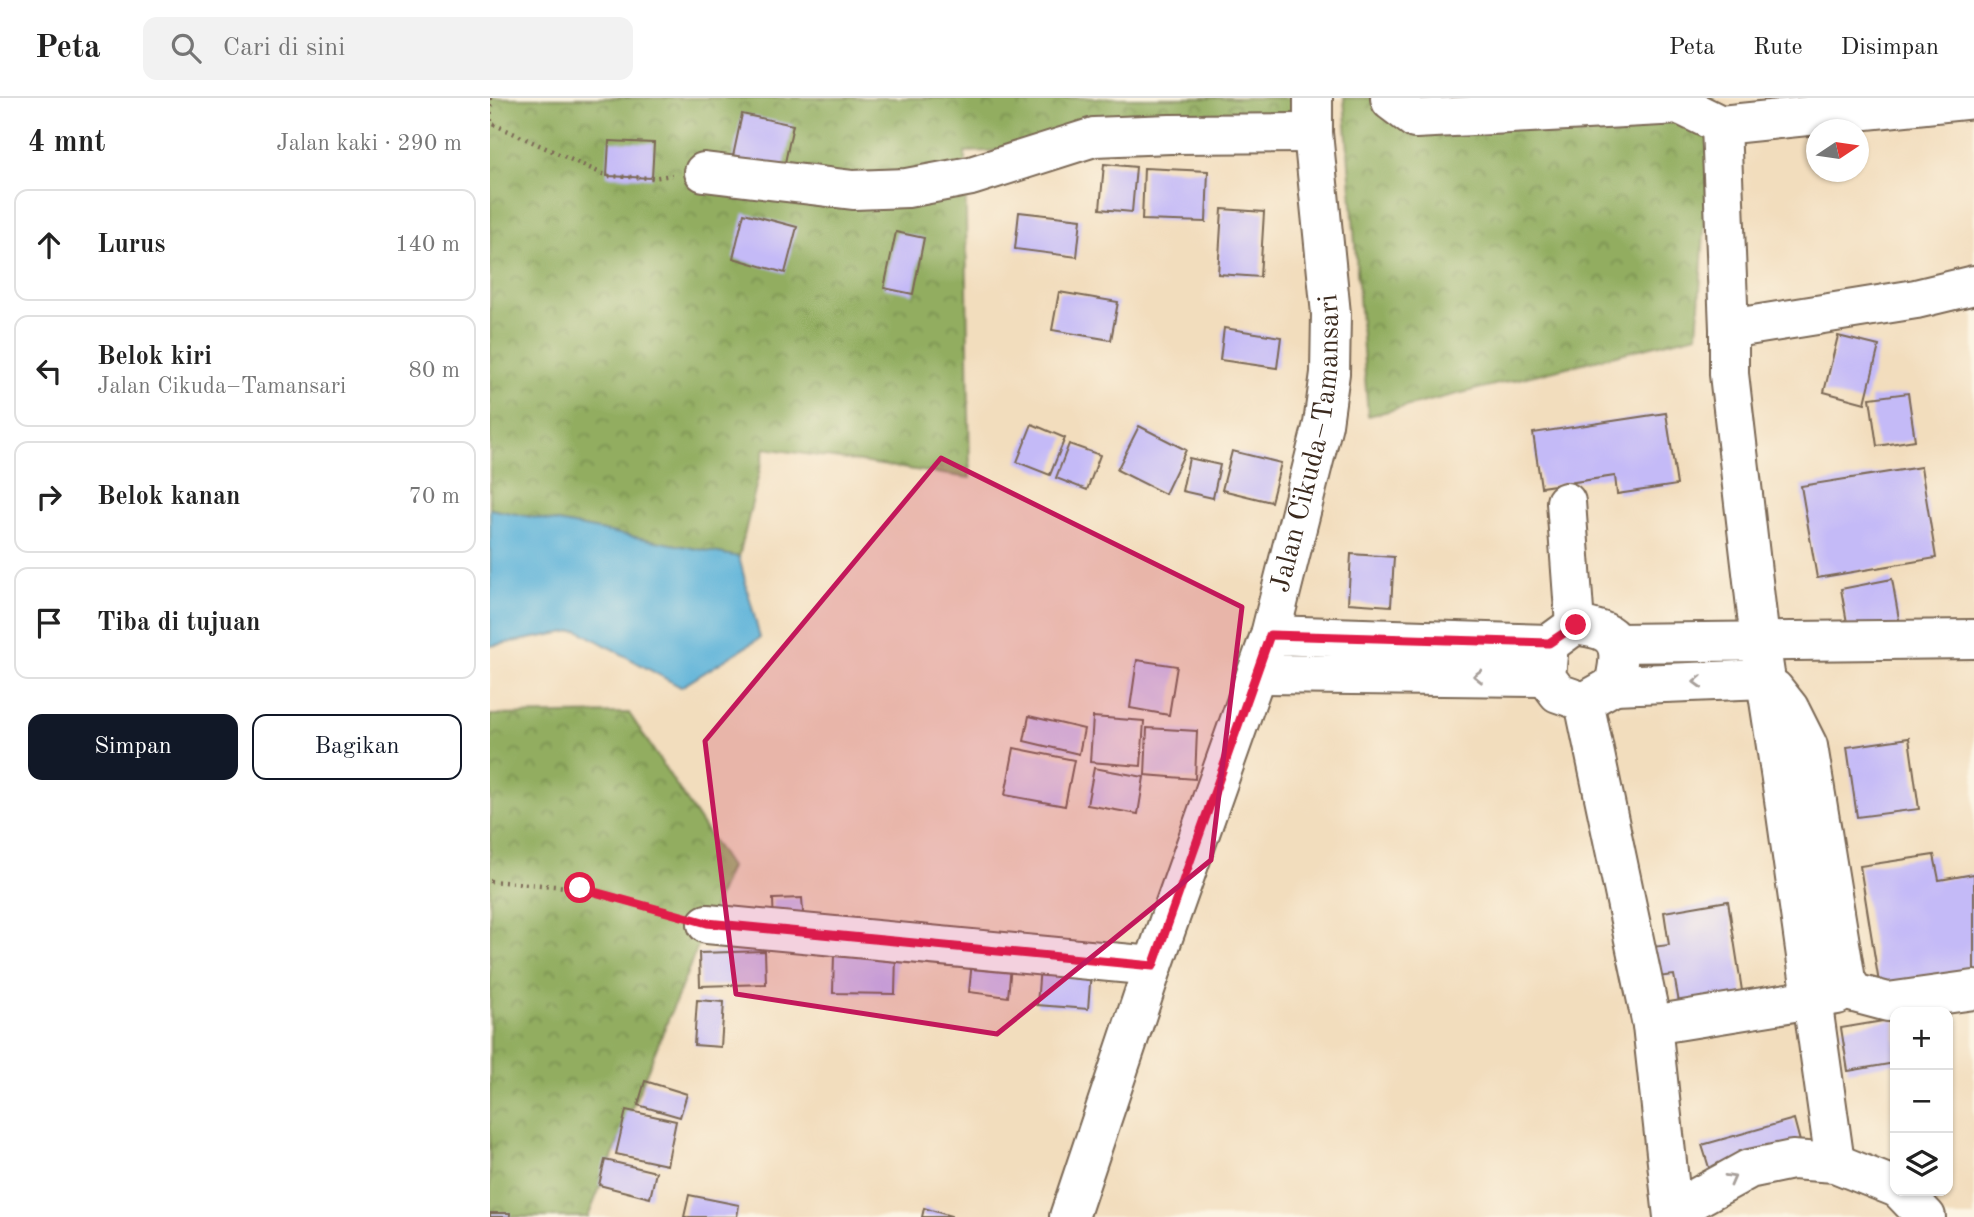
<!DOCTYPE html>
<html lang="id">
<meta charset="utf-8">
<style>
:root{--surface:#fff;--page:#f2f2f2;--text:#222;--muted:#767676;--line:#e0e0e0;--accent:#111827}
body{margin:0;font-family:"Old Standard TT",serif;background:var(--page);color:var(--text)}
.controls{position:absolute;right:21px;bottom:21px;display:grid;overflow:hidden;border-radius:14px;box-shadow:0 2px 5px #0004}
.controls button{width:63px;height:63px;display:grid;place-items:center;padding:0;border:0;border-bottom:2px solid var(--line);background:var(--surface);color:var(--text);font:35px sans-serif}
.compass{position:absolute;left:1316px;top:21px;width:63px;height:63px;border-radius:50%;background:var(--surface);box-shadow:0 2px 5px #0004;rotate:77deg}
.stop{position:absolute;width:21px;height:21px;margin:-16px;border:5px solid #e11d48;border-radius:50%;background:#fff}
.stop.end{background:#e11d48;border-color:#fff;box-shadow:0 2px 7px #0008}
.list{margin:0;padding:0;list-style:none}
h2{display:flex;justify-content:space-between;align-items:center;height:91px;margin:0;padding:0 28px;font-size:30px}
h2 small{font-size:23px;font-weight:400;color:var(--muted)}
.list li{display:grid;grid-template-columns:46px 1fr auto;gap:21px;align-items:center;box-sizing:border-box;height:112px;margin:0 14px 14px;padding:0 14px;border:2px solid var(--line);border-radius:14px}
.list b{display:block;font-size:26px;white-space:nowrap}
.list p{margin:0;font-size:23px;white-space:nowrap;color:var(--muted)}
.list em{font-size:23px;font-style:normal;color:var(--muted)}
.actions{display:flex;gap:14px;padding:21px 28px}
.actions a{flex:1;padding:16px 0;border:2px solid var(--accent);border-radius:14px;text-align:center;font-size:24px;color:var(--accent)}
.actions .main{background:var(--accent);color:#fff}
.icon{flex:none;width:38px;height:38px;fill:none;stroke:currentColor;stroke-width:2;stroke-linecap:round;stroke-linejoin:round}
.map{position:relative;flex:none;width:1484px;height:1119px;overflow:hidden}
header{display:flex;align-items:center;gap:42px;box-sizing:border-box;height:98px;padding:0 35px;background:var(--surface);border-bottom:2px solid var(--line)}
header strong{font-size:33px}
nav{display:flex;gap:38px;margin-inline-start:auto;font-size:24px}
.search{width:490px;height:63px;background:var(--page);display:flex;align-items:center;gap:18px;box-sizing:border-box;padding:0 24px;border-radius:14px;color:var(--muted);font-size:26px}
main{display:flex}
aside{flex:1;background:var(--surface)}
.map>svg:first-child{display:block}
.forest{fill:url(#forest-crowns);stroke:#666c3f;stroke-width:2}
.water{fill:#5cb2d9;stroke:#4c6e7c;stroke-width:2}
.building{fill:#c4baf7}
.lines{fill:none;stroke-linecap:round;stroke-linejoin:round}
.minor-casing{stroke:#7b6956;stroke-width:42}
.path{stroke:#7b6956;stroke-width:4.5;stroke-dasharray:2 5;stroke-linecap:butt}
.minor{stroke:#fff;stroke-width:38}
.oneway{stroke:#a79f9a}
.route{stroke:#e11d48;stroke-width:9}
.marked{fill:#c2185b;fill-opacity:0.2;stroke:#c2185b;stroke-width:5;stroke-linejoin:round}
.labels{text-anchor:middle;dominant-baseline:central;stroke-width:5;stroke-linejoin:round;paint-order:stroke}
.street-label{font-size:28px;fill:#3b2a1e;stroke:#fcf5e5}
</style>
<header>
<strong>Peta</strong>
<div class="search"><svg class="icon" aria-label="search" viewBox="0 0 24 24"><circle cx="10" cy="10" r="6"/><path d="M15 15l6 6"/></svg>Cari di sini</div>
<nav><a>Peta</a><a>Rute</a><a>Disimpan</a></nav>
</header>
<main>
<aside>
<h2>4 mnt<small>Jalan kaki · 290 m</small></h2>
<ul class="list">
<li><svg class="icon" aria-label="ahead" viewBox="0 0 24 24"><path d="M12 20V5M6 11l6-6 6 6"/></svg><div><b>Lurus</b></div><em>140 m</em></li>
<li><svg class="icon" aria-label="left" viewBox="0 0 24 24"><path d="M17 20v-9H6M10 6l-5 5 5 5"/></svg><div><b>Belok kiri</b><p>Jalan Cikuda–Tamansari</p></div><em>80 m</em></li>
<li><svg class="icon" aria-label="right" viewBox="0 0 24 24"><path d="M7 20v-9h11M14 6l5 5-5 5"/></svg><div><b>Belok kanan</b></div><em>70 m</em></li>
<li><svg class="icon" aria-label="arrive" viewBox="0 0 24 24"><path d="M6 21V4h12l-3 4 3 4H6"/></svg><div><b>Tiba di tujuan</b></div></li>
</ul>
<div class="actions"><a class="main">Simpan</a><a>Bagikan</a></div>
</aside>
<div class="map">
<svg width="1484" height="1119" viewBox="0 0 1484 1119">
<defs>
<pattern id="forest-crowns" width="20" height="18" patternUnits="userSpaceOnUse" patternTransform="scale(1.75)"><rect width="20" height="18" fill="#92ad60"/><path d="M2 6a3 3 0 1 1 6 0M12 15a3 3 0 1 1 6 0" fill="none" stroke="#788d4f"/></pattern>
</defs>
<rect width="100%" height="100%" fill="#fcf5e5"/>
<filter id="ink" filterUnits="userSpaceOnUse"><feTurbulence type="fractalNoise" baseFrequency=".0143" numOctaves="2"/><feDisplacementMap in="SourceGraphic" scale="14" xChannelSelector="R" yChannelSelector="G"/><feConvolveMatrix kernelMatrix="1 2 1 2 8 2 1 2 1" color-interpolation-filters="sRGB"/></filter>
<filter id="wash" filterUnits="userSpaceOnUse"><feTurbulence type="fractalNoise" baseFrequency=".00686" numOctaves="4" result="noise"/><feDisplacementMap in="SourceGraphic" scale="28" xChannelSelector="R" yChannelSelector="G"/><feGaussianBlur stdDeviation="1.57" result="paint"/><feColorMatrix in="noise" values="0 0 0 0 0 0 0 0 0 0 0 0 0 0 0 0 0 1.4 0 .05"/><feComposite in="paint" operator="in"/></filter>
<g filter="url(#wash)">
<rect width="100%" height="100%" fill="#f2ddbd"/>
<path class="forest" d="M0,0H821L824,41L475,54L480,380L275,350L249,459L0,411Z
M854,0H1223L1207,237L878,318Z
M139,615L240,769L98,1119H0V617Z"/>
<path class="water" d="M0,411L249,459L270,540L191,589L88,532L0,548Z"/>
<g id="blocks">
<path class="building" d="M252,16L303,27L293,74L242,63Z
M119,43L164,45L162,80L117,78Z
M614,66L646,69L642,114L610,111Z
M654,70L718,73L716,124L652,122Z
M732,111L774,114L770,179L728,176Z
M529,114L591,121L587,159L525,151Z
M254,115L307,129L295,175L243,160Z
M406,134L434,140L423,196L394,190Z
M569,194L628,204L621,242L562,232Z
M734,230L791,239L787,270L730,262Z
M1348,238L1389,248L1375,305L1334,294Z
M1418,295L1425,342L1387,348L1380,300Z
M1176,315L1187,387L1127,396L1125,378L1051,389L1043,335Z
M542,326L575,340L560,377L527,364Z
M649,328L696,352L675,396L627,372Z
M579,346L610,357L597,392L566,380Z
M742,353L791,365L781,404L732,392Z
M699,360L730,367L723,400L692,393Z
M1431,369L1446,460L1327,480L1311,388Z
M861,456L904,459L901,508L858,505Z
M1402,481L1410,527L1359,536L1351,491Z
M647,562L687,568L679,617L640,610Z
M539,618L594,631L589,656L534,643Z
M603,619L654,623L651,668L600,664Z
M657,630L707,633L705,681L655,677Z
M1419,640L1429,711L1367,719L1357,649Z
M524,650L584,662L575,708L515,697Z
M604,670L654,679L648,716L597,707Z
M1444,757L1449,782L1484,776V882L1391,897L1370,768Z
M312,800L314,828L284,829L283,801Z
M1238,803L1253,899L1190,910L1184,877L1167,879L1162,849L1179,847L1174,814Z
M275,853L276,886L210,888L209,855Z
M344,856L406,857L405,896L343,895Z
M482,863L521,867L518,899L479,894Z
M550,868L601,873L598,911L547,907Z
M207,902L234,904L231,949L204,947Z
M1405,921V965L1358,973L1351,930Z
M155,983L197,996L190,1019L148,1007Z
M136,1012L186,1023L177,1067L126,1056Z
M1304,1021L1312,1051L1221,1076L1212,1047Z
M115,1062L166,1074L160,1100L109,1087Z
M199,1097L249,1107L247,1119H194Z
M434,1110L461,1118V1119H432Z
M0,1115H20V1119H0Z"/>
</g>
</g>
<g filter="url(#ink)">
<use href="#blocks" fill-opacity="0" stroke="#7b6956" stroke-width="2"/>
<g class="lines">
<g class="minor-casing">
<g id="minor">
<path d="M900,0L901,3L925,21L1190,7L1231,27L1484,1"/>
<path d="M1231,27L1239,231"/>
<path d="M214,74L363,92L417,90L481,78L604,39L680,36L823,35"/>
<path d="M1076,404L1085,527"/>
<path d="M1085,527C1095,529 1106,530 1114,534C1135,544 1128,569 1124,587L1094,604L1068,595L1056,579L1059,546Z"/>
<path d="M780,537L1059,546"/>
<path d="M1126,545L1484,541"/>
<path d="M767,576L1056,579"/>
<path d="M1124,587L1276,581"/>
<path d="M1284,591L1299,610L1318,648L1356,882L1364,895L1398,904L1484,892"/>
<path d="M1094,604L1162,927L1183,1119"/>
<path d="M217,826L663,868"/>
<path d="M1162,927L1347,897"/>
<path d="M1345,1065L1293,694L1270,543L1239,276V231L1426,201L1484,187"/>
<path d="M1411,1093L1436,1119"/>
<path id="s1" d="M579,1119L663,868L780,537L833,326L840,275L841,216L823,35V0"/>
<path d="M1185,1119L1199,1104L1259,1071L1302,1062L1345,1065L1405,1089"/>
</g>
</g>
<path class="path" d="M0,0L1,25L117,78L162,80L182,77
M0,783L90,790L188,817"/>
<use href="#minor" class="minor"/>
</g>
<defs><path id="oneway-chevron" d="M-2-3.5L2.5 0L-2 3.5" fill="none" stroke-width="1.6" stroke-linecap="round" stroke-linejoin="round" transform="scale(1.75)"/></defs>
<g class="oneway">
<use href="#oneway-chevron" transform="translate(988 578) rotate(-179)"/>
<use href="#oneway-chevron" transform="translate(1208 584) rotate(178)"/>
<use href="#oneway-chevron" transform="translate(1241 1081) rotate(-29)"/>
</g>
</g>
<g class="lines" filter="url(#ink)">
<path class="route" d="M90,790L217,825L663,868L780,537L1059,545L1086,527"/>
</g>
<path class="marked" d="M451,360L752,509L721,762L507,936L246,896L215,643Z"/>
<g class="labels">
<g class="street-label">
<text stroke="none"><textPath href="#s1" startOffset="812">Jalan Cikuda–Tamansari</textPath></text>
</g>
</g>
</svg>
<div class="controls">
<button>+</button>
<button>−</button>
<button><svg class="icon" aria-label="layers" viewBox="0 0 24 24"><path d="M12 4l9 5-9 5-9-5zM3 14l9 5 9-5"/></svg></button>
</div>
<svg class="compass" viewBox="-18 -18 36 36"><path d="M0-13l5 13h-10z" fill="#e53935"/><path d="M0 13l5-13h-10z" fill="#767676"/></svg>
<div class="stop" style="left:90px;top:790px"></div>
<div class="stop end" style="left:1086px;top:527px"></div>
</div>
</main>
